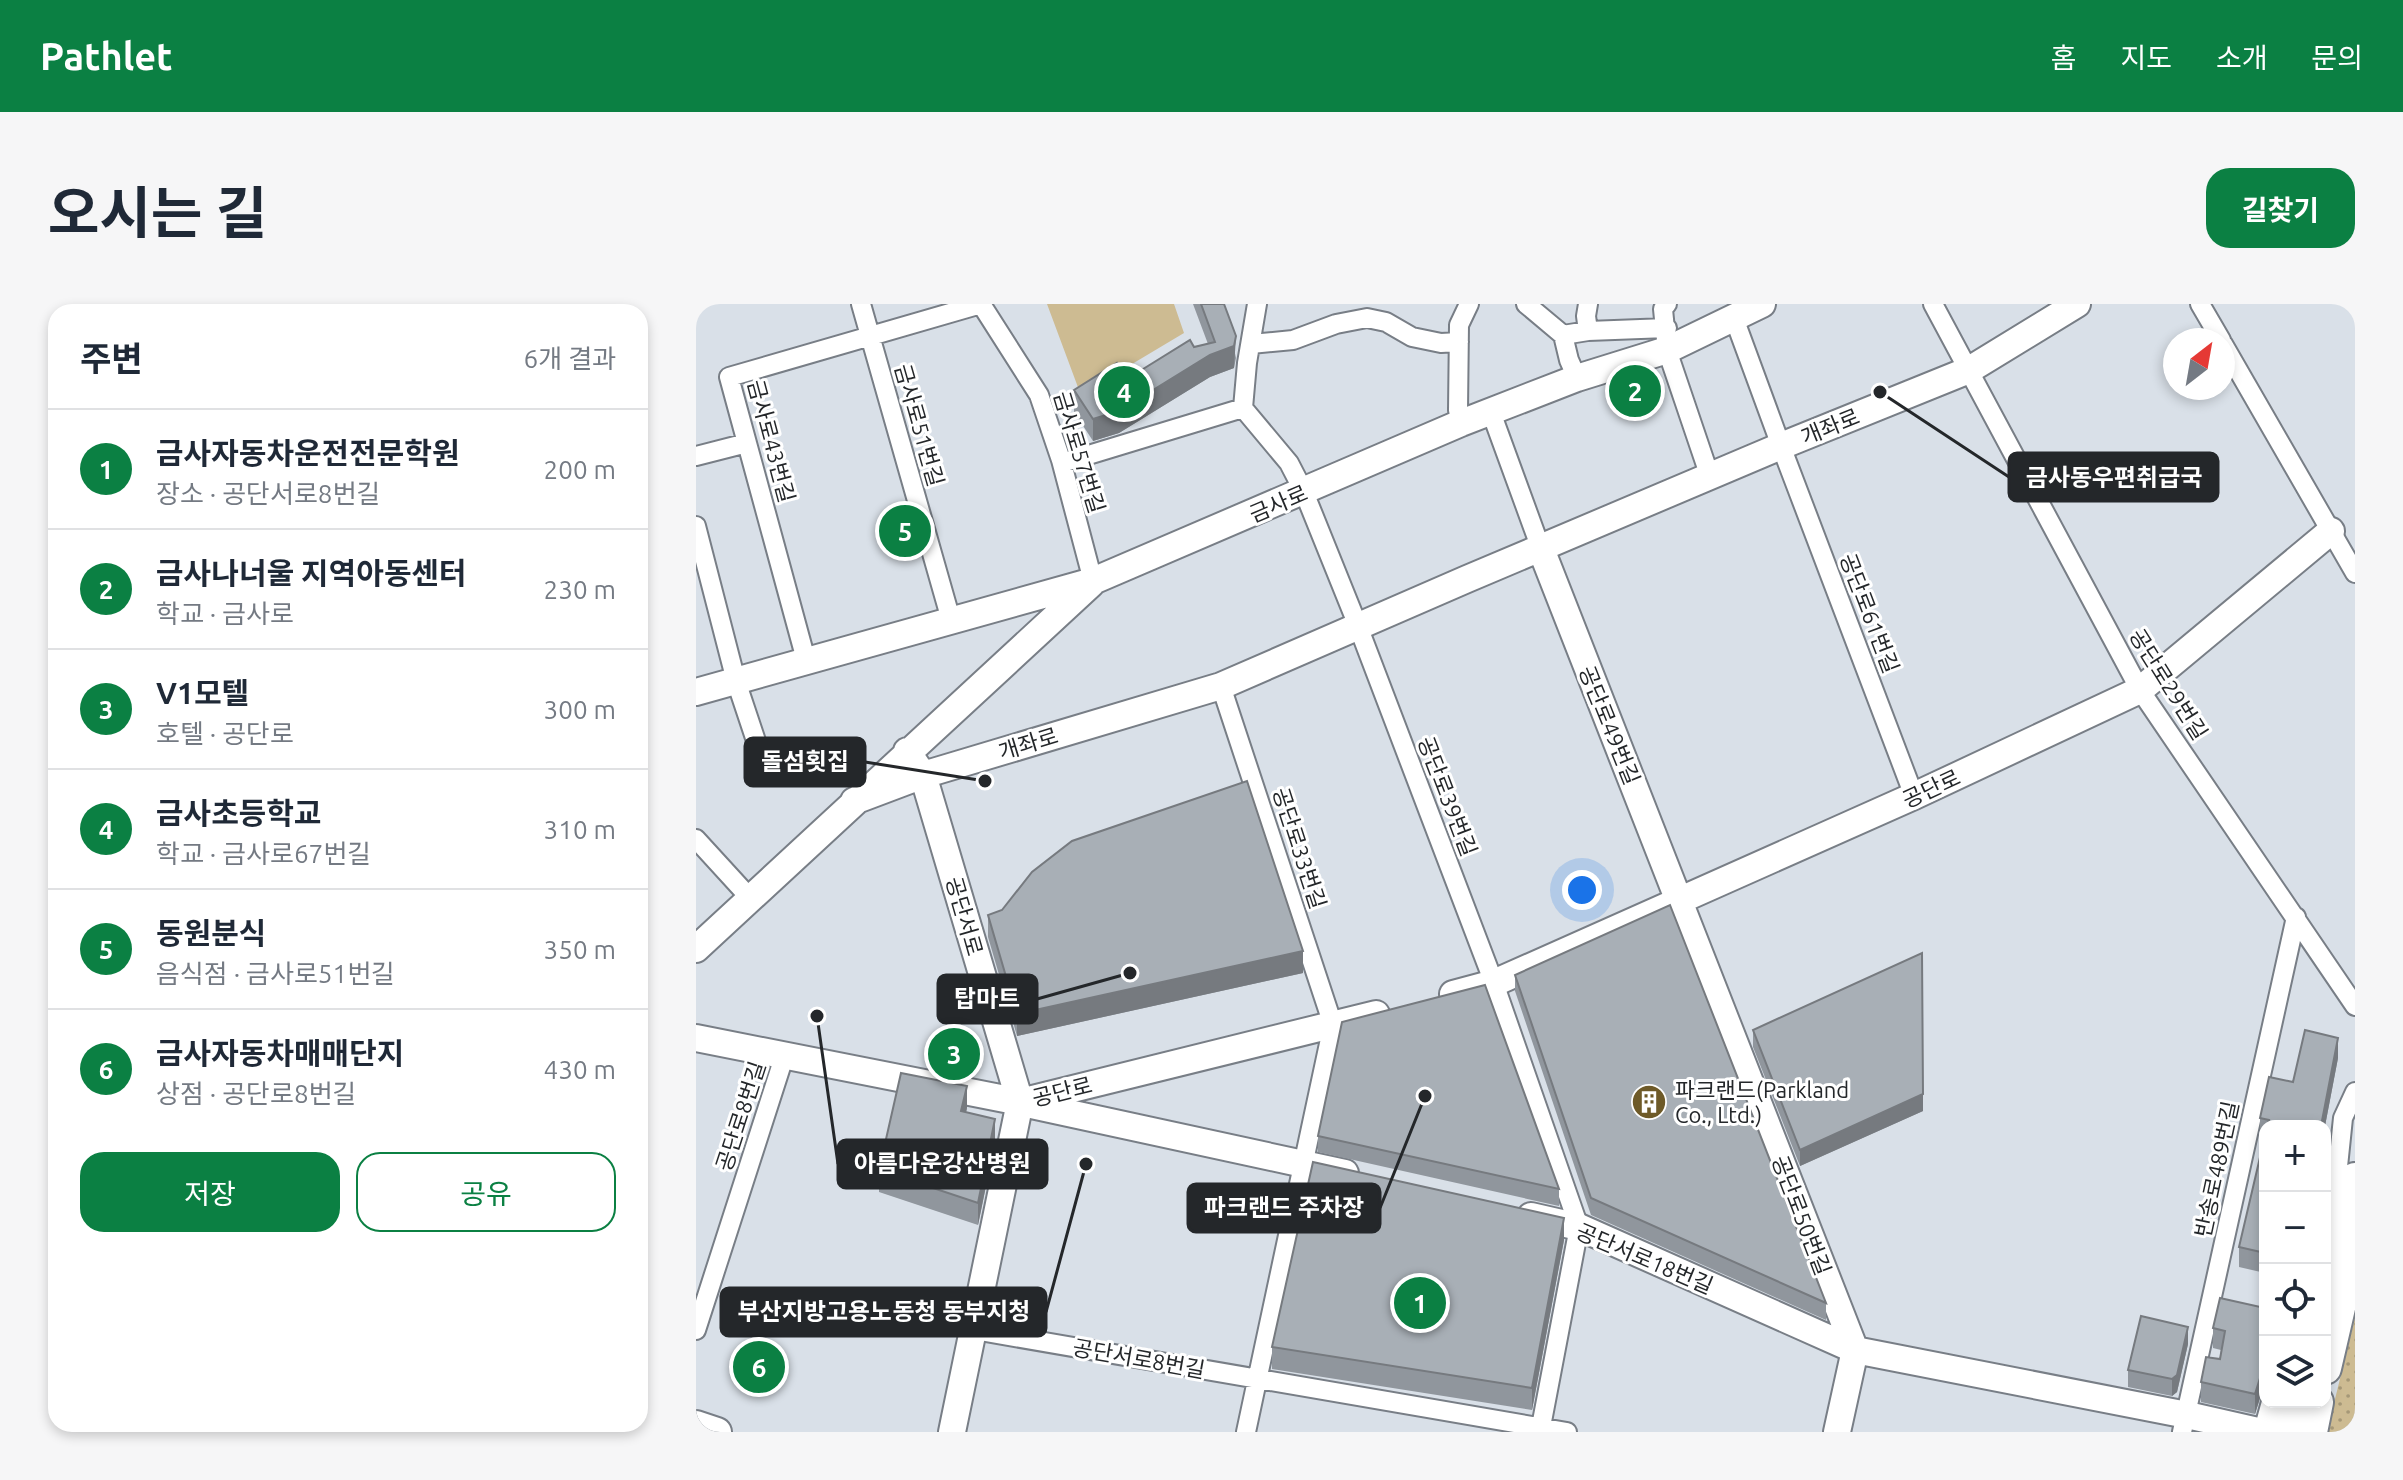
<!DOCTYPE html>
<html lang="ko">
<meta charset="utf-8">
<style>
:root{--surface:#fff;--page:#f6f6f7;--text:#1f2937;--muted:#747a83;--line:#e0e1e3;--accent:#0b8043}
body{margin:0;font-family:Ubuntu,"Noto Sans KR",sans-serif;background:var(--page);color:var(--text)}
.controls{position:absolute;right:24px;bottom:24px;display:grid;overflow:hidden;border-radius:16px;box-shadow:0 4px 12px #0003}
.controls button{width:72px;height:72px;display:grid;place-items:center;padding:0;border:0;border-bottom:2px solid var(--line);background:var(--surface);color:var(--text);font:40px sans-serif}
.compass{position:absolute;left:1467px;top:24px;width:72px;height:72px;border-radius:50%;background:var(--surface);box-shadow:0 4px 12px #0003;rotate:31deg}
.you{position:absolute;left:886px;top:586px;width:28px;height:28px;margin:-20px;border:6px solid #fff;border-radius:50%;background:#1a73e8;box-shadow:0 0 0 12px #1a73e833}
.badge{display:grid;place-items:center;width:52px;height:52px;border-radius:50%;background:var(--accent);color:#fff;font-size:26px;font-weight:700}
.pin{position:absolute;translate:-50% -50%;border:4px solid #fff;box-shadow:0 2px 8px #0006}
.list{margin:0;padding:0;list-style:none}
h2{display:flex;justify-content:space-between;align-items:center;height:104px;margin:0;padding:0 32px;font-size:34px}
h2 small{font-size:26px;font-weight:400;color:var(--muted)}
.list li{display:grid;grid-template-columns:52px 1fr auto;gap:24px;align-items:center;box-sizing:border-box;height:120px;padding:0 32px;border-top:2px solid var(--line)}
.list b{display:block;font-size:30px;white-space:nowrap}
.list p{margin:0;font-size:26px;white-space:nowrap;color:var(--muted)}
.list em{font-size:26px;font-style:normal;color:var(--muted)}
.actions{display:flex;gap:16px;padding:24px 32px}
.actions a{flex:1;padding:18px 0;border:2px solid var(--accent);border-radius:24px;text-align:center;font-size:28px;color:var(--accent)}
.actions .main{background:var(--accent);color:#fff}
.icon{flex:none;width:44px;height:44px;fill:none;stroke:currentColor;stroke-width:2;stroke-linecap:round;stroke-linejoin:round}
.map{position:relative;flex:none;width:1659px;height:1128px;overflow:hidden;border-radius:24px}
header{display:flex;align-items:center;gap:48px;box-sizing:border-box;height:112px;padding:0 40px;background:var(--accent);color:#fff}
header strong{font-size:38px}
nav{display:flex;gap:44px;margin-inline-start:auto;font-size:28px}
.intro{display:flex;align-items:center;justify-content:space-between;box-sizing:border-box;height:192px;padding:0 48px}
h1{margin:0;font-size:56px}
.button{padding:20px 36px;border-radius:24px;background:var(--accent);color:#fff;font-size:28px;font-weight:700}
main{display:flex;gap:48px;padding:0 48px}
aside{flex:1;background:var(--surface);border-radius:24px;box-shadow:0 4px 12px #0003}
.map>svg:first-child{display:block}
.grass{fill:#cdbb92}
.park{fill:url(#park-dots)}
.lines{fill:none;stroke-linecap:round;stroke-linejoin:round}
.street-casing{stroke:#787e86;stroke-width:22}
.secondary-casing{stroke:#787e86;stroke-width:30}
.primary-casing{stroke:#787e86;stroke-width:32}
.highway-casing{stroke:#787e86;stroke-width:36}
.street{stroke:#fff;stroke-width:18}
.secondary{stroke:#fff;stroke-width:26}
.primary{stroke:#fff;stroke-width:28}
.highway{stroke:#fff;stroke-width:32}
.wall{fill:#90969d}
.shaded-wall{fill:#767a7f}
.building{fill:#a8afb6;stroke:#767a7f;stroke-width:2}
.labels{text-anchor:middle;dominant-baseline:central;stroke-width:6;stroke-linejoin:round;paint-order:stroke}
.street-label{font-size:22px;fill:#24272a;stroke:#fff}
.poi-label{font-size:22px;fill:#24272a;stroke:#fff;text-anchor:start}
.leader{fill:none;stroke:#24272a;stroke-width:3}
.callout-dot{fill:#24272a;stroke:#fff;stroke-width:3}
.callout{fill:#24272a;stroke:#24272a;stroke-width:3}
.callout-label{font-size:24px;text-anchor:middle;font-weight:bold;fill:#fff}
</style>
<header>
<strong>Pathlet</strong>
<nav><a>홈</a><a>지도</a><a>소개</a><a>문의</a></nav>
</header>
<div class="intro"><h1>오시는 길</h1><a class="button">길찾기</a></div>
<main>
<aside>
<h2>주변<small>6개 결과</small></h2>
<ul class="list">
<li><span class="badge">1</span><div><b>금사자동차운전전문학원</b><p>장소 · 공단서로8번길</p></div><em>200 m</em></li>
<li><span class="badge">2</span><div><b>금사나너울 지역아동센터</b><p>학교 · 금사로</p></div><em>230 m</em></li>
<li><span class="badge">3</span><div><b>V1모텔</b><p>호텔 · 공단로</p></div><em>300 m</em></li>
<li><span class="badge">4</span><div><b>금사초등학교</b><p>학교 · 금사로67번길</p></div><em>310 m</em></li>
<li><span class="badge">5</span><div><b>동원분식</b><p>음식점 · 금사로51번길</p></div><em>350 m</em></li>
<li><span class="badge">6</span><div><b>금사자동차매매단지</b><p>상점 · 공단로8번길</p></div><em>430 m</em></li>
</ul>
<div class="actions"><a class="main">저장</a><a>공유</a></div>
</aside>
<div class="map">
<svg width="1659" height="1128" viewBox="0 0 1659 1128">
<defs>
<pattern id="park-dots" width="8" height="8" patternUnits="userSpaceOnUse" patternTransform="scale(2)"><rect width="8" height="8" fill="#cdbb92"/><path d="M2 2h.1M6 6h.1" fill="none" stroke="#a69877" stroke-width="1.8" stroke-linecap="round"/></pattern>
</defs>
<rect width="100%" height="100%" fill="#d9e0e8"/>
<path class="grass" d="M351,0H478L488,29L426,66L421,62L383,86Z"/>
<path class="park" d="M1659,1013V1128H1631Z"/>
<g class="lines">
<g class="street-casing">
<path id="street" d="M165,0L255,316
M561,0L551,59L547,104L593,159L608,188L662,322L798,679L883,923L844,1128
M830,0L867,31L873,56L881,74
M892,0L890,12L892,27
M971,0L967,5L971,46L1014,173
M1237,0L1444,386L1659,702
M1504,0L1525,36
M1038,14L1085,142L1218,492
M867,31L892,27L971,24
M555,40L597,36L640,20L671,14L690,18L716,33L745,39L763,38
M1527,40L1659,269
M795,108L845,245
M765,119L762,106L763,21L773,0
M0,152L51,139
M366,159L547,104
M0,222L40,377L65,452
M110,356L33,73L285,0L343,91L365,156L397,277
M525,382L637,721L550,1128
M0,535L54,594
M1629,905L1641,872L1647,814L1659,788
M0,1026L89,750
M278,1026L871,1128
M1567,1127L1575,1098
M1486,1128L1600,613"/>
</g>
<g class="secondary-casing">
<path id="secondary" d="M845,245L1159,1046L1141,1128
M0,388L397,277L765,119L881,74L971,46L1066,0
M211,447L227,471L324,798L256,1128
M158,497L227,471L525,382L771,275L1085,142L1273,66L1381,0
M0,645L395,280
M757,690L798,679L1218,492L1444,386L1635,227
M0,734L324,798L680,710
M331,800L649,869
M835,912L883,923L1159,1046L1491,1111L1566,1128"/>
</g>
<g class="primary-casing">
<path id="primary" d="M0,1121L21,1128"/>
</g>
<g class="highway-casing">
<path id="highway" d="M1631,972L1659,875
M1629,1064L1645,995L1659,946
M1591,1128L1599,1098
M1615,1128L1621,1098"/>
</g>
<use href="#street" class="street"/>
<use href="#secondary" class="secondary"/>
<use href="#primary" class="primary"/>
<use href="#highway" class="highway"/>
</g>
<path class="wall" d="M497,0H528L540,54L538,64L514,73L423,129L397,137L378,108V86L431,75L498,43L512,40Z
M292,611L607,669L321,732L292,633Z
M819,671L1130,999V1016L895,911L819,687Z
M1057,726L1227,807L1104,862L1057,743Z
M1642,754L1629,822H1569V969L1543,963V943L1568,835L1564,833V814L1597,778Z
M271,804L270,808L299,838L282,921L183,888V866Z
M622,832L863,885V902L622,848Z
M868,936L836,1106L576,1065V1043Z
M1524,994L1564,1094L1559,1110L1505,1098V1078L1524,1055L1525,1046L1517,1044V1024Z
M1492,1040L1481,1088L1476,1092L1432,1083V1066Z"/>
<path class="shaded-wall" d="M540,32L538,64L514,73L423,129L397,137V115Z
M607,647V669L321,732V710Z
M1642,734V754L1629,822H1625Z
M271,782V804L265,830V807Z
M1227,790V807L1104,862V846Z
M299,815V838L282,921V899Z
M868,914V936L836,1106V1084Z
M1492,1023V1040L1481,1088L1476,1092V1075Z
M1569,1070V1090L1564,1094L1559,1110V1090L1564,1074Z"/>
<path class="building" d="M505,0H528L540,32L538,42L514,51L423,107L397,115L378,86L421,59L431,75L494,36L498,43L519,38Z
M551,477L607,647L321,710L292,611L306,606L336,568L376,537Z
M974,601L1130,999L895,894L819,671Z
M1226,649L1227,790L1104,846L1057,726Z
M789,681L863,885L622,832L646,718Z
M1609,726L1642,734L1625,822H1571L1573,816L1564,814L1573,773L1597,778Z
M205,769L271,782L265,807L299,815L282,899L183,866Z
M1569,832V949L1543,943Z
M617,858L868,914L836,1084L576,1043Z
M1524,994L1569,1004V1070L1564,1074L1559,1090L1505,1078L1510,1053L1524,1055L1529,1027L1517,1024Z
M1445,1012L1492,1023L1481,1071L1476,1075L1432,1066Z"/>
<defs>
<g id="building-disc" transform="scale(1.8)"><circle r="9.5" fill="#6e5a28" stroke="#fff"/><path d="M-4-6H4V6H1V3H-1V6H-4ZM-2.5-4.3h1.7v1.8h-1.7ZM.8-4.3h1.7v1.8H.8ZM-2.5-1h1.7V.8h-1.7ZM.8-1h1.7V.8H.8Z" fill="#fff"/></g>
</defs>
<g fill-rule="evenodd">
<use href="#building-disc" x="953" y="798"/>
</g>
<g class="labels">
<g class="street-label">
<text transform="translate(224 121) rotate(74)">금사로51번길</text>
<text transform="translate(1134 122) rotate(-22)">개좌로</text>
<text transform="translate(76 137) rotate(75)">금사로43번길</text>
<text transform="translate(384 148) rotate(73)">금사로57번길</text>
<text transform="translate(582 199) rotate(-23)">금사로</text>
<text transform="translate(1174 309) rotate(69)">공단로61번길</text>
<text transform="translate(1473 380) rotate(58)">공단로29번길</text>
<text transform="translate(914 421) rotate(68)">공단로49번길</text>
<text transform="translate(332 439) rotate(-17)">개좌로</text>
<text transform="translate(1235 484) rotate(-25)">공단로</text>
<text transform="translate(752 492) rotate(69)">공단로39번길</text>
<text transform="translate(604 544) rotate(72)">공단로33번길</text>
<text transform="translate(269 612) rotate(74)">공단서로</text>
<text transform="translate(366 787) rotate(-14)">공단로</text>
<text transform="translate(44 812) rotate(-72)">공단로8번길</text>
<text transform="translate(1520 865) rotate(-78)">반송로489번길</text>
<text transform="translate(1106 911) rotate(69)">공단로50번길</text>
<text transform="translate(949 954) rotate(23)">공단서로18번길</text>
<text transform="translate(443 1054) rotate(10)">공단서로8번길</text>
</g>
<g class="poi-label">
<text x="979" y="785">파크랜드(Parkland<tspan x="979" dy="25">Co., Ltd.)</tspan></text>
</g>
</g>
<path class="leader" d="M1184 88L1313 173M289 477L169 458M434 669L341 695M121 712L142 860M729 792L684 904M390 860L350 1008"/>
<g class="callout-dot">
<circle cx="1184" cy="88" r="8"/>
<circle cx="289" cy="477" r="8"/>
<circle cx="434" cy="669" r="8"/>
<circle cx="121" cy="712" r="8"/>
<circle cx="729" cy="792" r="8"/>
<circle cx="390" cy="860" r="8"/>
</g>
<g class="callout">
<rect x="1313" y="149" width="209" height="48" rx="8"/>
<rect x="49" y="434" width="120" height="48" rx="8"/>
<rect x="242" y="671" width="99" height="48" rx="8"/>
<rect x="142" y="836" width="209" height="48" rx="8"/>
<rect x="492" y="880" width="192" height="48" rx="8"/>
<rect x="25" y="984" width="325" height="48" rx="8"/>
</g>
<g class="callout-label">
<text x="1418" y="182">금사동우편취급국</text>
<text x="109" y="466">돌섬횟집</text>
<text x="291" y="703">탑마트</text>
<text x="246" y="868">아름다운강산병원</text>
<text x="588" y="912">파크랜드 주차장</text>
<text x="188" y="1016">부산지방고용노동청 동부지청</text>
</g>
</svg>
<div class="controls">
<button>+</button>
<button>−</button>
<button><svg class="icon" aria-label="locate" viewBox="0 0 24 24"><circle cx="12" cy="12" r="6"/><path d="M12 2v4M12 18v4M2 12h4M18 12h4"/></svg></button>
<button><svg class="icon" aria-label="layers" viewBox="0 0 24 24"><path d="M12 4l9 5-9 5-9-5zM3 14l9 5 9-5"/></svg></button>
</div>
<svg class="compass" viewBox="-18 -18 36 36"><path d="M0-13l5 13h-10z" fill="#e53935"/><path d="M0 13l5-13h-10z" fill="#747a83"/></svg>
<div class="you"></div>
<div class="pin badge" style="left:724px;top:999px">1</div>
<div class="pin badge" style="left:939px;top:87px">2</div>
<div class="pin badge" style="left:258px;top:750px">3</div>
<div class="pin badge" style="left:428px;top:88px">4</div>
<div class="pin badge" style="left:209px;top:227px">5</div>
<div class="pin badge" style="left:63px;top:1063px">6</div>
</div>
</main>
